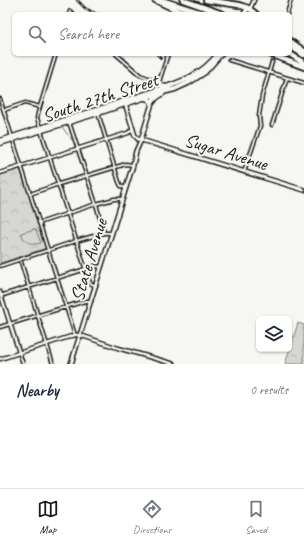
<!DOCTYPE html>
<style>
:root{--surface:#fff;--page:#f6f6f7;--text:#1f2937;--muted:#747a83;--line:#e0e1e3;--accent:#1c1c1c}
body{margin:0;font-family:Caveat,sans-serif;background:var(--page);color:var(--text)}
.controls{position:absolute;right:12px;bottom:12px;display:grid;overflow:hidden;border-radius:6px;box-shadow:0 1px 3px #0004}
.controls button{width:36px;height:36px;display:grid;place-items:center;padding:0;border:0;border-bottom:1px solid var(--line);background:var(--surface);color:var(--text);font:20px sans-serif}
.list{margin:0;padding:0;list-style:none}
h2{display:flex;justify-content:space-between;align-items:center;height:52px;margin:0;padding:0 16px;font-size:17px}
h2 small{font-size:13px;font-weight:400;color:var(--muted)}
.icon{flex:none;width:22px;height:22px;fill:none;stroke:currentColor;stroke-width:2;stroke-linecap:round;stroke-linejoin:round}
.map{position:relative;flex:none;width:304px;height:364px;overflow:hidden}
.search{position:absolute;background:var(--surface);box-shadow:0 1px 3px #0004;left:12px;right:12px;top:12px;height:44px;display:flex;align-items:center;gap:10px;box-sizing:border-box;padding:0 14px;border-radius:6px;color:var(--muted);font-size:15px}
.sheet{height:124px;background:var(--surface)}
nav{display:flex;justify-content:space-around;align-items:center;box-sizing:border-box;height:56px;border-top:1px solid var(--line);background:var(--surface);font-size:11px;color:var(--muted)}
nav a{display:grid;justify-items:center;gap:2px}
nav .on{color:var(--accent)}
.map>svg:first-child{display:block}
.park{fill:url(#park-crowns);stroke:#797977}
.pitch{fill:#d6d6d2;stroke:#797977}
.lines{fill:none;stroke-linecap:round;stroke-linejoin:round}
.stream{stroke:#727271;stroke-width:1}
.minor-casing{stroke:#1c1c1c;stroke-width:5}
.tertiary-casing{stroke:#1c1c1c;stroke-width:5.5}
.secondary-casing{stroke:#1c1c1c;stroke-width:6}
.primary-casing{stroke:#1c1c1c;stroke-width:7}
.motorway-casing{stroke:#1c1c1c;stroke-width:8}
.minor{stroke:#f6f6f2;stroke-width:2}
.tertiary{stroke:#f6f6f2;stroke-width:2.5}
.secondary{stroke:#f6f6f2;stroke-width:3}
.primary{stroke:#f6f6f2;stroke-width:4}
.motorway{stroke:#f6f6f2;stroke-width:4.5}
.rail-casing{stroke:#1c1c1c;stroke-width:2.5}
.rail{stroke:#f6f6f2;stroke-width:1;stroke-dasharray:3;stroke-linecap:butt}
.labels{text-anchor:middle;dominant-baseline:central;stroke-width:4;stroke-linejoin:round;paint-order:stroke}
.street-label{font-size:19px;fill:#1c1c1c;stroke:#f6f6f2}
</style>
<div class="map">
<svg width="304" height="364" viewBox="0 0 304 364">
<defs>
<pattern id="park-crowns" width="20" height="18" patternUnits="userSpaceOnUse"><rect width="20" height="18" fill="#d6d6d2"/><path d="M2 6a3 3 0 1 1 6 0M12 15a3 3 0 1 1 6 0" fill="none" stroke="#b7b7b4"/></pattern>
</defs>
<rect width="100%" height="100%" fill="#f6f6f2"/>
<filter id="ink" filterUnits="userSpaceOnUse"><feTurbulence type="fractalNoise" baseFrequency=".025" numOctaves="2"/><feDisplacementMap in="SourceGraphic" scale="8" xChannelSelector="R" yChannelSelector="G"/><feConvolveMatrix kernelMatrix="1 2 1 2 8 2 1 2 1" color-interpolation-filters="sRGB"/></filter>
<g filter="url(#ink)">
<path class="park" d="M20,169L46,248L0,263V175Z
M298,323L304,325V364H285Z"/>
<path class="pitch" d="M35,229L36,230L41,243C32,246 24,242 21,233Z"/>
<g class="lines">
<path class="stream" d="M62,127L68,135
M70,137L72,140"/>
<g class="minor-casing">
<path id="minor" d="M69,14L70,11L73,14
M287,14L291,0
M56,54L38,113L37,118L89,280L90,283L96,286
M116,54L140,75L159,82
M229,60L304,83
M156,91L168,54
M0,99L12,137
M4,110L25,103L40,107
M98,113L119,182L121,186L125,188
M69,122L96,204L104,233
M272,125L287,78
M13,140L75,335
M244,172L260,126L259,116L262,96L272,62
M30,194L59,184L126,164L133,165
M39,223L96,204L114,199H122
M20,259L53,364
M0,266L76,241L104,233H112
M0,296L95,266L101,267
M0,327L85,301H91
M19,352L23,364"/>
</g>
<g class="tertiary-casing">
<path id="tertiary" d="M250,9L254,0
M0,173L128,133L133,129
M0,292L19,352
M0,359L75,335H80L118,348L174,364"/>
</g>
<g class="secondary-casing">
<path id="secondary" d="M125,103L135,136L138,139L304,190
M71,364L133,165L136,151L141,140L155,93"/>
</g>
<g class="primary-casing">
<path id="primary" d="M244,14L248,8
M159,82L162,86L166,87
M145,98L149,99L152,103L156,98L163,93
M0,141L158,90C182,82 202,75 218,54
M0,143L98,113L155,94L175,89L188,83L205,72L221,54"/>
</g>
<g class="motorway-casing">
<path id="motorway" d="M155,0L185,14
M161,0L205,14
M183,0L223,14
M206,0L239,5L248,8L256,14
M290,41L304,51
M290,46L304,55
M270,54L304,67
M290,54L304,63"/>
</g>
<use href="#minor" class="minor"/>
<use href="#tertiary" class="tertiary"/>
<use href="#secondary" class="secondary"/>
<use href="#primary" class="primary"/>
<use href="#motorway" class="motorway"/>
<g class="rail-casing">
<path id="rail" d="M77,0L85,8L97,14
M157,54L161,58"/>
</g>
<use href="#rail" class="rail"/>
</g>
</g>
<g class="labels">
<g class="street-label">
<text transform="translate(100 98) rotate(-18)">South 27th Street</text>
<text transform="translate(226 152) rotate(17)">Sugar Avenue</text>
<text transform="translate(89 260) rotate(-73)">State Avenue</text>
</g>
</g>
</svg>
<div class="controls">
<button><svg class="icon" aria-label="layers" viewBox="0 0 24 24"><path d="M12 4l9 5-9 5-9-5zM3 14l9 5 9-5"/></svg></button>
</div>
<div class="search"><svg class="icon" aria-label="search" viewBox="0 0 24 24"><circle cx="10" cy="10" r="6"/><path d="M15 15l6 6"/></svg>Search here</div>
</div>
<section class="sheet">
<h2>Nearby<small>0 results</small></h2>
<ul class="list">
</ul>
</section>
<nav>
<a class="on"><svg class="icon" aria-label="map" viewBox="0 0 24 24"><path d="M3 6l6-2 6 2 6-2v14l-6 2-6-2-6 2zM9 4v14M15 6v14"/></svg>Map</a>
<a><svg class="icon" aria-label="directions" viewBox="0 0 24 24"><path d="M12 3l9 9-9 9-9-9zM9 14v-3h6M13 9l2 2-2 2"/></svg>Directions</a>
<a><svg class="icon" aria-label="saved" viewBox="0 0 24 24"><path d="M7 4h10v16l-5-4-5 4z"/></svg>Saved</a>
</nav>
